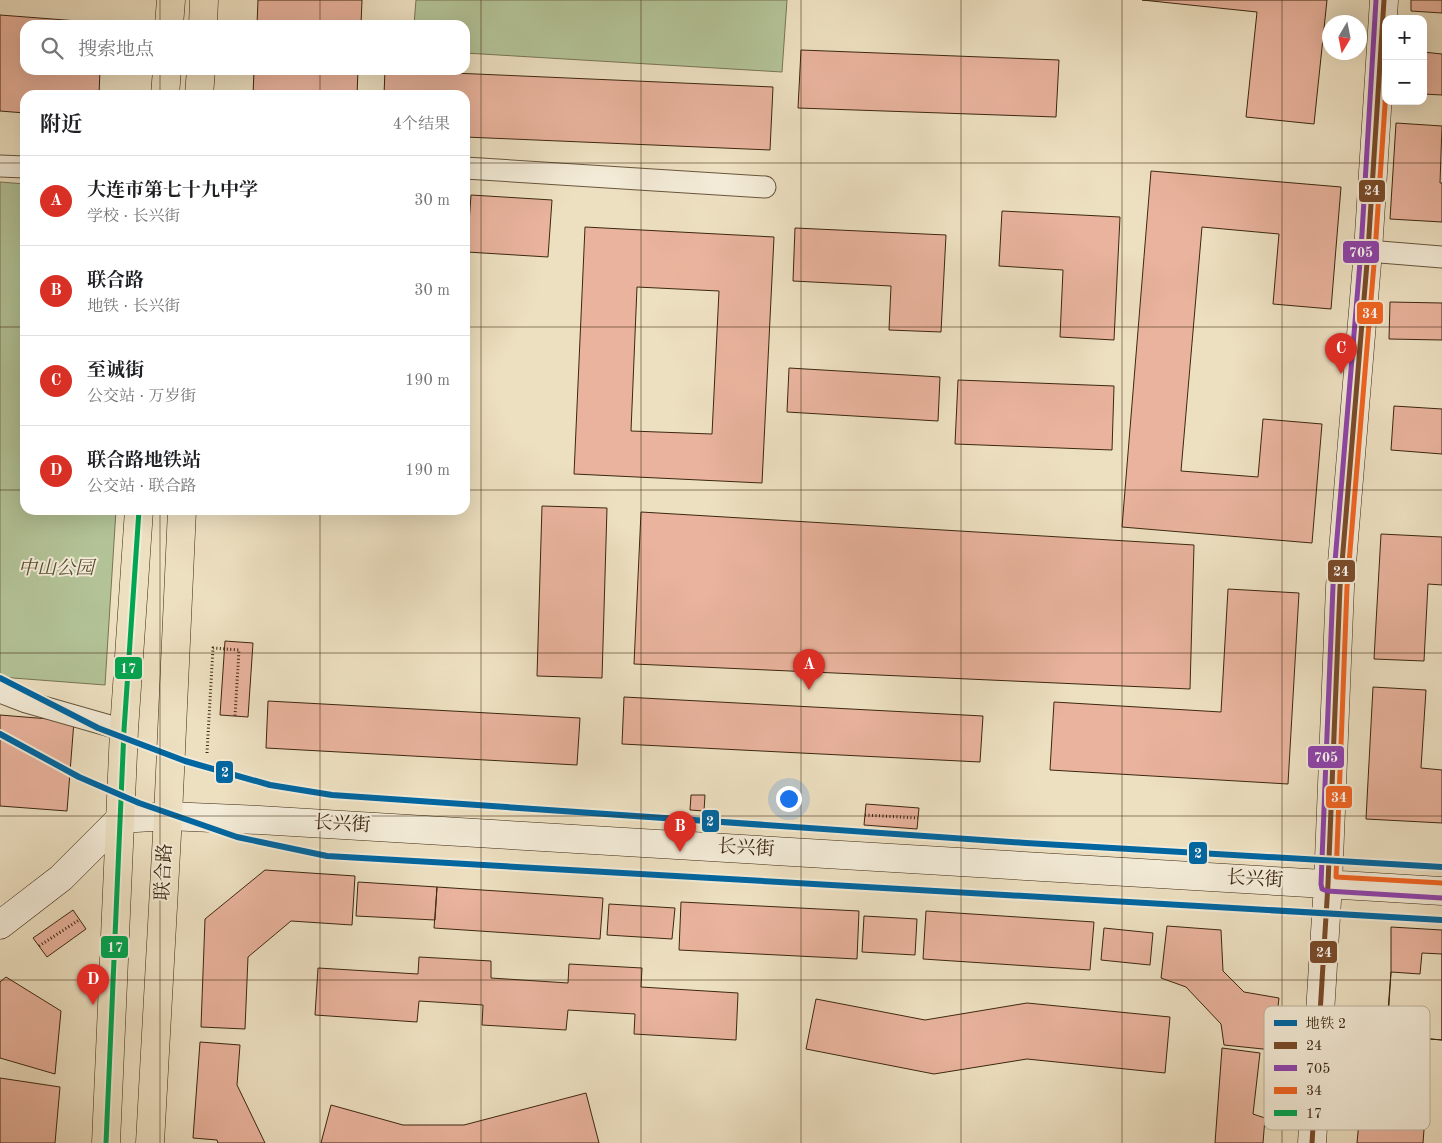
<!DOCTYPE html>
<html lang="zh">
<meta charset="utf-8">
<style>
:root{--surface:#fff;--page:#f6f6f6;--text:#202124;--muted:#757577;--line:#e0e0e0;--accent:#d93025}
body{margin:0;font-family:"Old Standard TT","Noto Serif SC",serif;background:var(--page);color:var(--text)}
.controls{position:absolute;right:15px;top:15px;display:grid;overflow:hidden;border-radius:10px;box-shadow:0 5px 20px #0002}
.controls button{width:45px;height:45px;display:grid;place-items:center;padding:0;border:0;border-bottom:1px solid var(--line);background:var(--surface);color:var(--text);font:25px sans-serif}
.compass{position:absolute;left:1322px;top:15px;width:45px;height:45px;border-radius:50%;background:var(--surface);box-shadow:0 5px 20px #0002;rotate:190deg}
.you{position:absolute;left:788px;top:798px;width:18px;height:18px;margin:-12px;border:4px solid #fff;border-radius:50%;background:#1a73e8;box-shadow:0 0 0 8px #1a73e833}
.badge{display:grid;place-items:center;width:32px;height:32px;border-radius:50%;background:var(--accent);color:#fff;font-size:16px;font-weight:700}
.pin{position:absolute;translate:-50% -41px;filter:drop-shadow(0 1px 2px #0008)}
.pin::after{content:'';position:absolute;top:26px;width:18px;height:15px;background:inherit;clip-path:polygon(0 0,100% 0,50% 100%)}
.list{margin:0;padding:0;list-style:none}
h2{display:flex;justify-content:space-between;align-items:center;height:65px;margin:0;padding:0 20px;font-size:21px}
h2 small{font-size:16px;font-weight:400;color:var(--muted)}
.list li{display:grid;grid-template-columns:32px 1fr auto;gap:15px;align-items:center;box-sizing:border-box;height:90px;padding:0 20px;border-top:1px solid var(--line)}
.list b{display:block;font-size:19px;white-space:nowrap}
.list p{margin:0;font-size:16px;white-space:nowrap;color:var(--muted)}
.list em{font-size:16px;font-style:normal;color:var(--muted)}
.icon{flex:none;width:28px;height:28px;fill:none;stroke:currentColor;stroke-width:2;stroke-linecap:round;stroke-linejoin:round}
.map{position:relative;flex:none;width:1442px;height:1143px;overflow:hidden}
.search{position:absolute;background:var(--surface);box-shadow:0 5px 20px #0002;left:20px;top:20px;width:450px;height:55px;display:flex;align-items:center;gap:12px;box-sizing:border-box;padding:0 18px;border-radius:15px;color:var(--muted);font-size:19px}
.panel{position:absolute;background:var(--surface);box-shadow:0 5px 20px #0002;left:20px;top:90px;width:450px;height:425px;border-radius:15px}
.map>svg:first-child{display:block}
.green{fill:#b3c397;stroke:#787554}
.building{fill:#e9b39d;stroke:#3c2710;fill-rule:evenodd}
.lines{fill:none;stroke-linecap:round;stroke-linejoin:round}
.street-casing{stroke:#68553c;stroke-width:23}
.secondary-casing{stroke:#3c2710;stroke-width:29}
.primary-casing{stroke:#3c2710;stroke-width:29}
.path{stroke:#3c2710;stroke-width:3;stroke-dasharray:1 2.5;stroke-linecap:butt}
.street{stroke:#f3ebd7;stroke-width:21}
.secondary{stroke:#f3ebd7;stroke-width:28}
.primary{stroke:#ede0c1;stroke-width:28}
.bus-1-casing{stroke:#f3ebd7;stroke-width:9}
.bus-2-casing{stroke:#f3ebd7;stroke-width:9}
.bus-3-casing{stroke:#f3ebd7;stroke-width:9}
.bus-4-casing{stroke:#f3ebd7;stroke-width:9}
.bus-1{stroke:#7a4b2a;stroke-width:5}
.bus-2{stroke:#8e44ad;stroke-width:5}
.bus-3{stroke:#f26522;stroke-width:5}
.bus-4{stroke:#00a651;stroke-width:5}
.metro-1-casing{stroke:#f3ebd7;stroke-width:10}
.metro-1{stroke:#0066a1;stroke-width:6}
.grid{fill:none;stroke:#3c2710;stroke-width:1;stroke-opacity:0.55}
.labels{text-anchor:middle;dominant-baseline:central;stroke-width:4;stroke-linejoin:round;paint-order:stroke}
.park-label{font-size:19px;font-style:italic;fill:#5a4e32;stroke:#f3ebd7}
.street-label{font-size:19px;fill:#3c2710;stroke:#f3ebd7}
.key{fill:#f3ebd7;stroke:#bcb09b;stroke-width:1}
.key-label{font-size:14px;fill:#3c2710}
.line-badge{stroke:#f3ebd7;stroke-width:2}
.badge-label{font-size:14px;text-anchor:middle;font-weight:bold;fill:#fff}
</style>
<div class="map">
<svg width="1442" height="1143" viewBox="0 0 1442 1143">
<rect width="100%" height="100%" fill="#ede0c1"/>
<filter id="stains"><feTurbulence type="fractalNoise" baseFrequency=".004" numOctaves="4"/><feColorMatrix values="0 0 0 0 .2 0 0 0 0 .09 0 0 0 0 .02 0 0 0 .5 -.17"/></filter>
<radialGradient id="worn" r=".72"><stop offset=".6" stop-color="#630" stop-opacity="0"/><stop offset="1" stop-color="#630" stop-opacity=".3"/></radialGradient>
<path class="green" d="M416,0H787L782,72L465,53V25H414Z
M0,182L25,184V510H116L105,685L0,677Z"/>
<path class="building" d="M258,0H362L361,25H257Z
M1142,0H1327L1314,124L1246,117L1257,12Z
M1411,0H1442V13L1411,11Z
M0,15L104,23V25H25V70H100L99,95H25V113L0,111Z
M801,50L1059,60L1056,117L798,108Z
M1423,52L1442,54V95L1423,94Z
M254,70H358L357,95H253Z
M385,70L773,87L770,150L465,137V95H384Z
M1396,123L1442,126L1440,183H1442V222L1390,219Z
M1151,171L1341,187L1331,309L1273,304L1279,234L1202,227L1181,471L1258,477L1263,419L1322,424L1312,543L1122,527Z
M471,195L552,200L548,257L467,252Z
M1002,211L1120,217L1114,340L1060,337L1063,270L999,266Z
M585,227L774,237L762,483L574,474ZM637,287L719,291L712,434L631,431Z
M795,228L946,235L941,332L889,330L891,286L793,281Z
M1390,302L1442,303V340L1389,339Z
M789,368L940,377L938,421L787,412Z
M958,380L1114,386L1112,450L955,444Z
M1394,406L1442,409V454L1391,450Z
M542,506L607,508L602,678L537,676Z
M641,512L1194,545L1190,689L634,664Z
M1381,534L1442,537V585L1428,584L1424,661L1374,659Z
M1228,589L1299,593L1288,784L1050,770L1054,702L1221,712Z
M225,641L253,643L248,717L220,715Z
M1373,687L1426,690L1421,768L1442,770V823L1366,819Z
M624,697L983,716L980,762L622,744Z
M268,701L580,718L577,765L266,748Z
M0,715L74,721L67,811L0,806Z
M691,795H705L704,811L690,810Z
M866,804L919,808L917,829L864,825Z
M265,870L355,876L352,925L291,921L248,957L245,1029L201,1027L205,919Z
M358,882L437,887L435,920L356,916Z
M437,887L603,898L600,939L434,928Z
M681,902L859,911L857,959L679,950Z
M609,904L675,908L672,939L607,935Z
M73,910L86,929L47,957L33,938Z
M926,911L1094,922L1090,970L923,959Z
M864,916L917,919L915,955L862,952Z
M1167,926L1221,930L1223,971L1244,992L1279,998L1273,1050L1224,1045L1221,1024L1186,987L1161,978Z
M1391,927L1442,930V1040L1386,1035L1391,972Z
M1104,928L1153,933L1150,965L1101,960Z
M1422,953L1442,954V1040L1418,1038L1419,1022L1388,1020L1391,972L1420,974Z
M419,957L491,961V978L568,983L569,964L642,968L641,987L738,993L736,1040L634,1034L635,1014L568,1010L566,1030L482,1025L483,1005L419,1001L417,1022L315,1015L318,968L418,974Z
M6,977L61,1011L55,1074L0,1058V982Z
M816,999L925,1020L1027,1003L1170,1017L1165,1073L1027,1059L934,1074L806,1049Z
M200,1042L240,1045L237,1085L265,1143H218L217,1140L193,1138Z
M1222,1048L1260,1053L1253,1114L1265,1118L1263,1143H1215Z
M0,1078L60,1087L55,1143H0Z
M586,1093L599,1143H321L331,1105L403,1125H464Z
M1360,1111L1425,1116L1423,1143H1357Z"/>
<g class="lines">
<g class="street-casing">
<path id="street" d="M0,166L25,167
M465,168L765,187
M1368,251L1442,257
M0,692L26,702L124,730"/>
</g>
<g class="secondary-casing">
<path id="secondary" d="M0,925L61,878L120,819L168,816L259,820L1442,891
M1312,1143L1328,884L1340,587L1368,251L1384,0"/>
</g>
<g class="primary-casing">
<path id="primary" d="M169,25L171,0
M203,25L204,0
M165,95L167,70
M199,95L201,70
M106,1143L124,730L139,510
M150,1143L168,816L182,510"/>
</g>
<path class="path" d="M207,753L213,648L239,650L235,716
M865,815L918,818
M39,946L79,920"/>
<use href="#street" class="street"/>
<use href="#secondary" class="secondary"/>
<use href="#primary" class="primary"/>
<g class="bus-1-casing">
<path id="bus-1" d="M1312,1143L1328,884L1340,587L1368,251L1384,0"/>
</g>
<g class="bus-2-casing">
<path id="bus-2" d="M1376,0L1361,250L1333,586L1321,884L1322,889L1327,891L1442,898"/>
</g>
<g class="bus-3-casing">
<path id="bus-3" d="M1386,90L1375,252L1347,587L1336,877L1442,883"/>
</g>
<g class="bus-4-casing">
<path id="bus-4" d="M106,1143L124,730L139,510"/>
</g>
<use href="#bus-1" class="bus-1"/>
<use href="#bus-2" class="bus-2"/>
<use href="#bus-3" class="bus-3"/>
<use href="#bus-4" class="bus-4"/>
<g class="metro-1-casing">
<path id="metro-1" d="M0,678L98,728L185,761L270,785L332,795L1026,843L1442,867
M0,734L79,777L139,803L237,837L327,856L1442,920"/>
</g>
<use href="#metro-1" class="metro-1"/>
</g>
<path class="grid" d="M160,0V25M320,0V25M481,0V1143M641,0V1143M801,0V1143M961,0V1143M1122,0V1143M1282,0V1143M160,70V95M320,70V95M0,163H25M465,163H1442M0,327H25M465,327H1442M0,490H25M465,490H1442M160,510V1143M320,510V1143M0,653H1442M0,816H1442M0,980H1442"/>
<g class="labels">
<g class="park-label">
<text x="56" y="569">中山公园</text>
</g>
<g class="street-label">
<text transform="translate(342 825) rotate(3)">长兴街</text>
<text transform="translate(746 849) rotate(3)">长兴街</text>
<text transform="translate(165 872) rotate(-87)">联合路</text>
<text transform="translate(1255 880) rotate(3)">长兴街</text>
</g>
</g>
<rect x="1264" y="1006" width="166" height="124" rx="8" class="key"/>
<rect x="1274" y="1020" width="23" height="6" fill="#0066a1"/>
<rect x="1274" y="1042" width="23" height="7" fill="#7a4b2a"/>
<rect x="1274" y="1065" width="23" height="6" fill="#8e44ad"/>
<rect x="1274" y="1087" width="23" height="7" fill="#f26522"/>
<rect x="1274" y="1110" width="23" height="6" fill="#00a651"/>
<g class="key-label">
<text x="1306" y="1028">地铁 2</text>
<text x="1306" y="1050">24</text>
<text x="1306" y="1073">705</text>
<text x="1306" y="1095">34</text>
<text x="1306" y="1118">17</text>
</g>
<g class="line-badge">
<rect x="1358" y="179" width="28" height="24" rx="5" fill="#7a4b2a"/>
<rect x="1342" y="240" width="38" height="24" rx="5" fill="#8e44ad"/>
<rect x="1356" y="301" width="28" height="24" rx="5" fill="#f26522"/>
<rect x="1327" y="559" width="29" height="24" rx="5" fill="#7a4b2a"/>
<rect x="114" y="656" width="29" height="24" rx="5" fill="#00a651"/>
<rect x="1307" y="745" width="38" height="24" rx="5" fill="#8e44ad"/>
<rect x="215" y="760" width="19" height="24" rx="5" fill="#0066a1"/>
<rect x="1325" y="785" width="28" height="24" rx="5" fill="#f26522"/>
<rect x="701" y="809" width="19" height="24" rx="5" fill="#0066a1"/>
<rect x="1188" y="841" width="20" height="24" rx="5" fill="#0066a1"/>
<rect x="100" y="935" width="29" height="24" rx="5" fill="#00a651"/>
<rect x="1309" y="940" width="29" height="24" rx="5" fill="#7a4b2a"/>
</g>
<g class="badge-label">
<text x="1372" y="195">24</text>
<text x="1361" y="257">705</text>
<text x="1370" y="318">34</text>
<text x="1341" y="576">24</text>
<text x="128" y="673">17</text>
<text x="1326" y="762">705</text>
<text x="225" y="777">2</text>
<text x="1339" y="802">34</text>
<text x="710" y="826">2</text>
<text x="1198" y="858">2</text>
<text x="115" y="952">17</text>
<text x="1324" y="957">24</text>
</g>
<rect width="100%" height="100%" filter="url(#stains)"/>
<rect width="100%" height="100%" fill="url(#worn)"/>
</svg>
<div class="controls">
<button>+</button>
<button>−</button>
</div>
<svg class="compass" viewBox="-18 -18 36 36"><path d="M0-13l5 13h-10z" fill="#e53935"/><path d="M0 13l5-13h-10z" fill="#757577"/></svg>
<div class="you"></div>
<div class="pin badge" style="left:809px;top:690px">A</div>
<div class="pin badge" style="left:680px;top:852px">B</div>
<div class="pin badge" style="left:1341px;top:374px">C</div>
<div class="pin badge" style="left:93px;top:1005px">D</div>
<div class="search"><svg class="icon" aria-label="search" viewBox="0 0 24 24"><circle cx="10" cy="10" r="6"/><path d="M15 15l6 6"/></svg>搜索地点</div>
<section class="panel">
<h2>附近<small>4个结果</small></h2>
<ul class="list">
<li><span class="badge">A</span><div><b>大连市第七十九中学</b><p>学校 · 长兴街</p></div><em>30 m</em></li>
<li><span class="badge">B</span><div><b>联合路</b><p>地铁 · 长兴街</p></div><em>30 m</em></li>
<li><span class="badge">C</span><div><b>至诚街</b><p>公交站 · 万岁街</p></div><em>190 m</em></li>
<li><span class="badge">D</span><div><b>联合路地铁站</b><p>公交站 · 联合路</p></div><em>190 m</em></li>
</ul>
</section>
</div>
